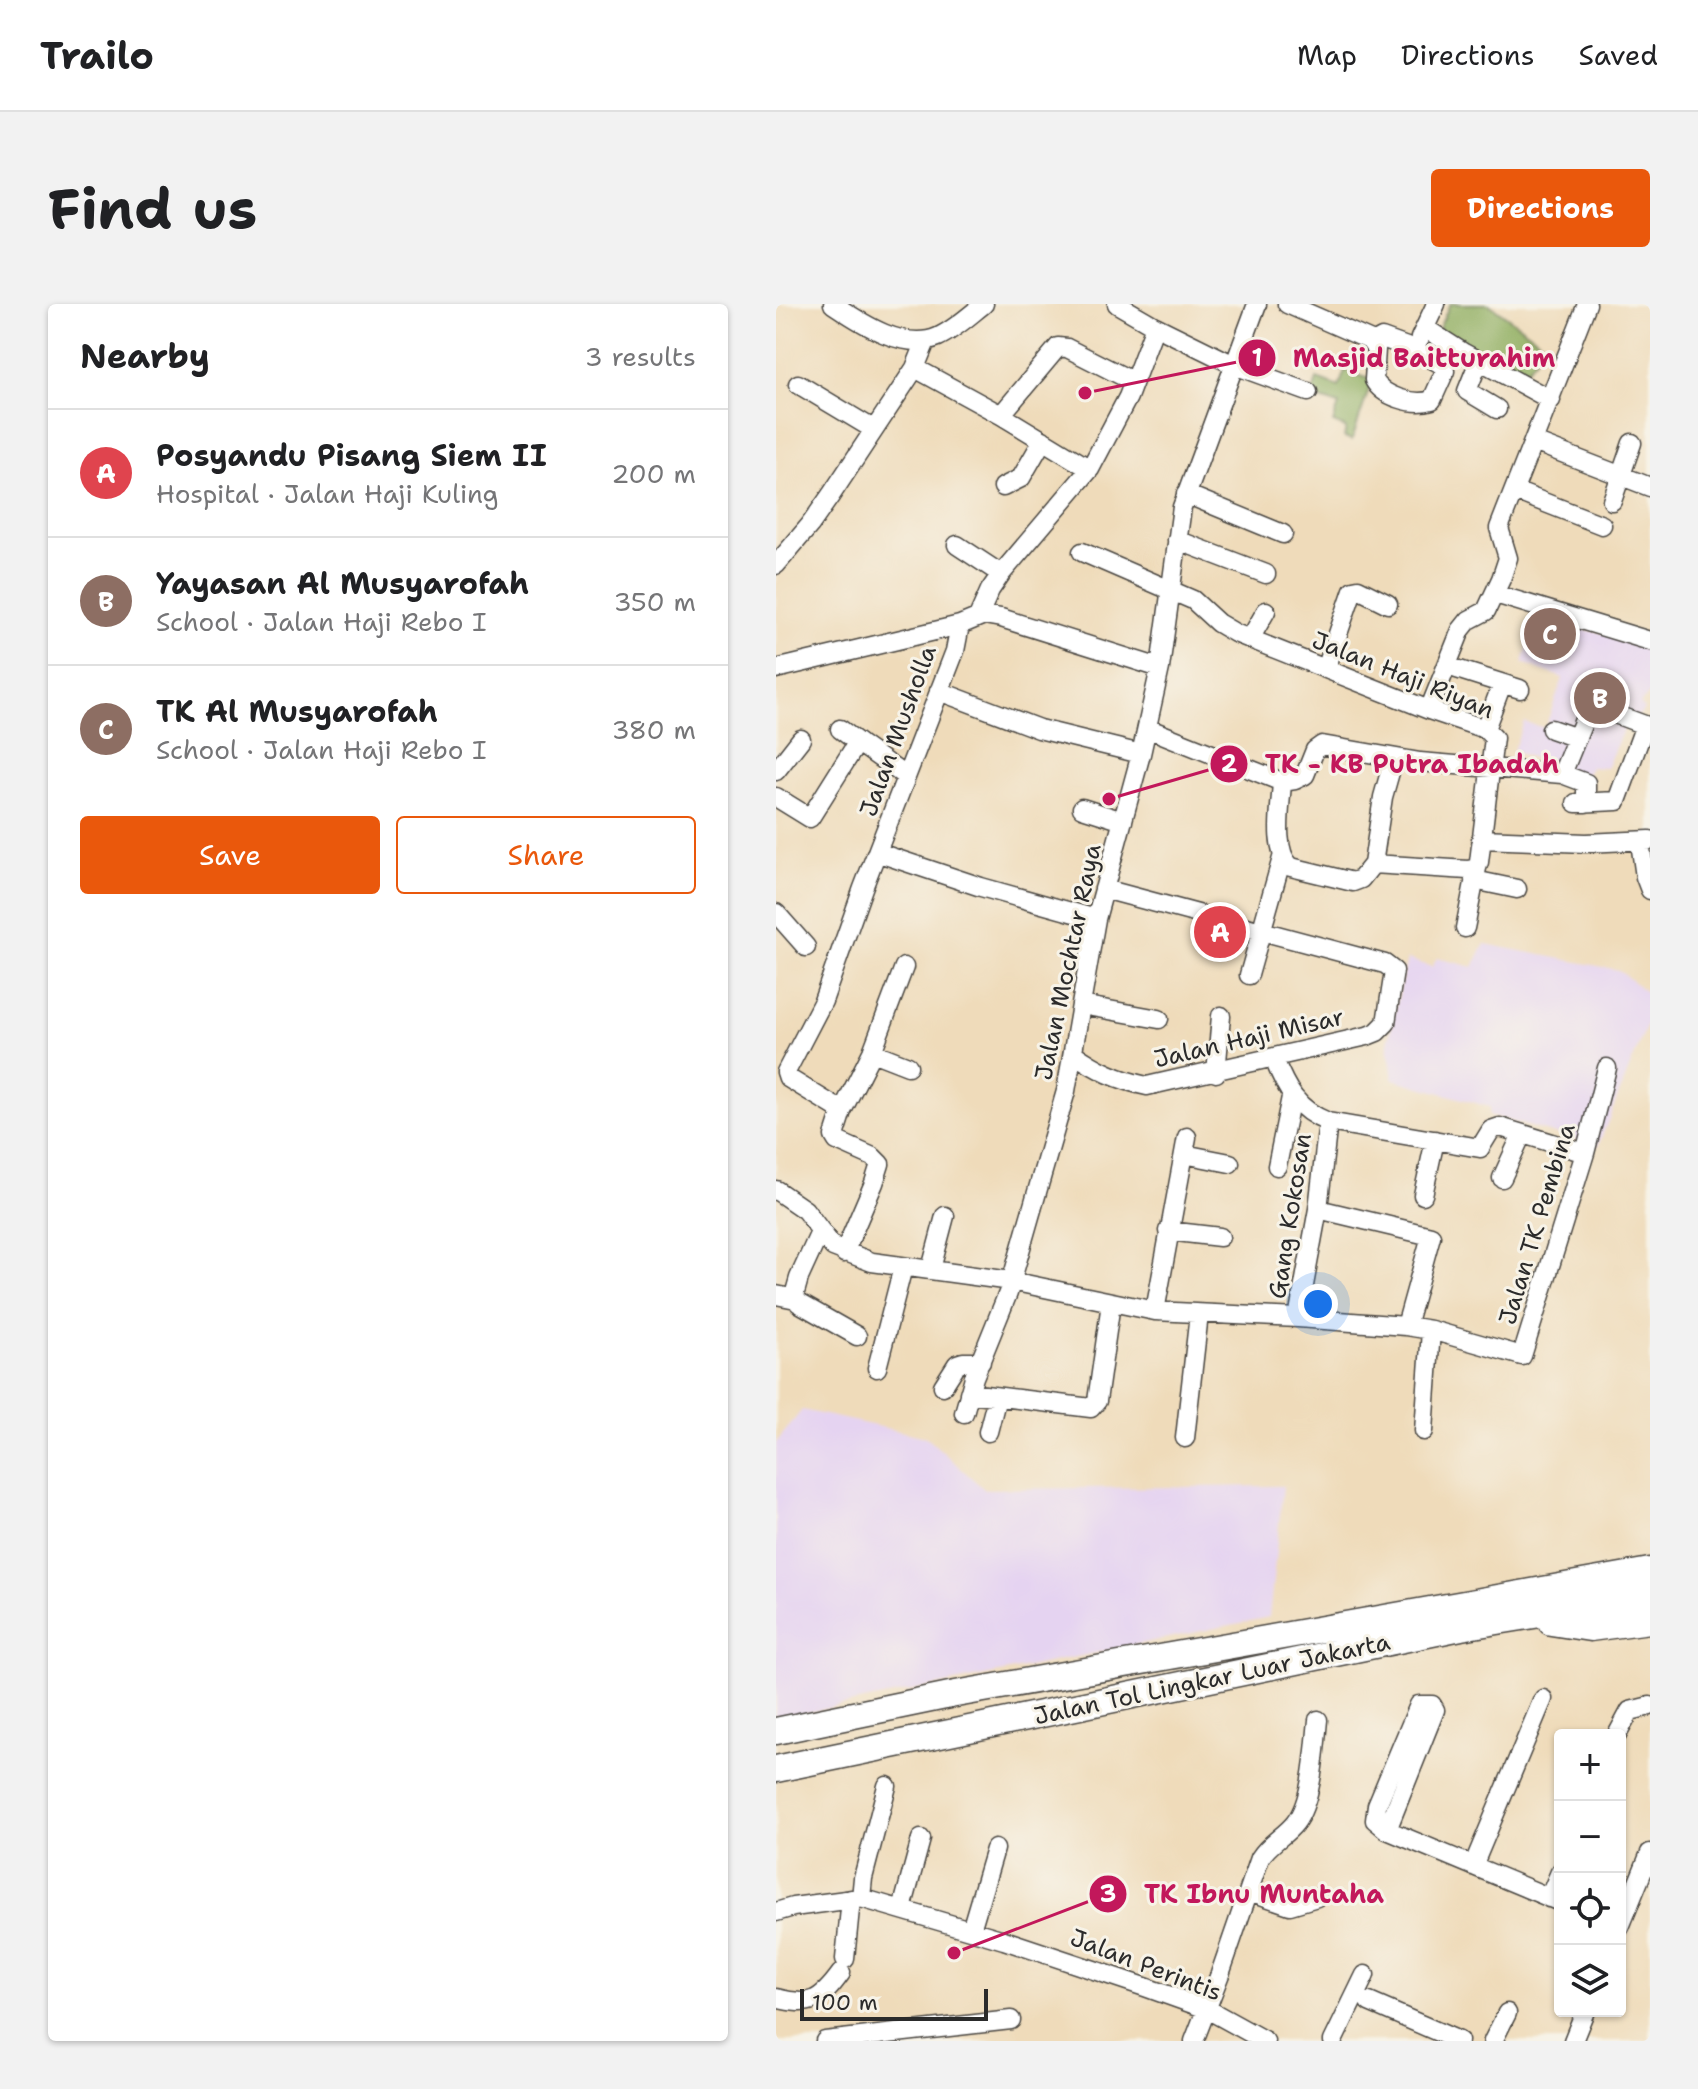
<!DOCTYPE html>
<meta charset="utf-8">
<style>
:root{--surface:#fff;--page:#f2f2f2;--text:#202124;--muted:#757577;--line:#e0e0e0;--accent:#ea580c}
body{margin:0;font-family:"Shantell Sans",sans-serif;background:var(--page);color:var(--text)}
.controls{position:absolute;right:24px;bottom:24px;display:grid;overflow:hidden;border-radius:8px;box-shadow:0 2px 6px #0004}
.controls button{width:72px;height:72px;display:grid;place-items:center;padding:0;border:0;border-bottom:2px solid var(--line);background:var(--surface);color:var(--text);font:40px sans-serif}
.scale{position:absolute;left:24px;bottom:20px;width:188px;box-sizing:border-box;padding-left:8px;border:4px solid #2b2b2b;border-top:0;font-size:22px;line-height:28px;white-space:nowrap;color:#2b2b2b;-webkit-text-stroke:6px #f7f3e8;paint-order:stroke}
.you{position:absolute;left:542px;top:1000px;width:28px;height:28px;margin:-20px;border:6px solid #fff;border-radius:50%;background:#1a73e8;box-shadow:0 0 0 12px #1a73e833}
.badge{display:grid;place-items:center;width:52px;height:52px;border-radius:50%;background:var(--accent);color:#fff;font-size:26px;font-weight:700}
.pin{position:absolute;translate:-50% -50%;border:4px solid #fff;box-shadow:0 2px 8px #0006}
.list{margin:0;padding:0;list-style:none}
h2{display:flex;justify-content:space-between;align-items:center;height:104px;margin:0;padding:0 32px;font-size:34px}
h2 small{font-size:26px;font-weight:400;color:var(--muted)}
.list li{display:grid;grid-template-columns:52px 1fr auto;gap:24px;align-items:center;box-sizing:border-box;height:128px;padding:0 32px;border-top:2px solid var(--line)}
.list b{display:block;font-size:30px;white-space:nowrap}
.list p{margin:0;font-size:26px;white-space:nowrap;color:var(--muted)}
.list em{font-size:26px;font-style:normal;color:var(--muted)}
.actions{display:flex;gap:16px;padding:24px 32px}
.actions a{flex:1;padding:18px 0;border:2px solid var(--accent);border-radius:8px;text-align:center;font-size:28px;color:var(--accent)}
.actions .main{background:var(--accent);color:#fff}
.icon{flex:none;width:44px;height:44px;fill:none;stroke:currentColor;stroke-width:2;stroke-linecap:round;stroke-linejoin:round}
.map{position:relative;flex:none;width:874px;height:1737px;overflow:hidden;border-radius:8px}
header{display:flex;align-items:center;gap:48px;box-sizing:border-box;height:112px;padding:0 40px;background:var(--surface);border-bottom:2px solid var(--line)}
header strong{font-size:38px}
nav{display:flex;gap:44px;margin-inline-start:auto;font-size:28px}
.intro{display:flex;align-items:center;justify-content:space-between;box-sizing:border-box;height:192px;padding:0 48px}
h1{margin:0;font-size:56px}
.button{padding:20px 36px;border-radius:8px;background:var(--accent);color:#fff;font-size:28px;font-weight:700}
main{display:flex;gap:48px;padding:0 48px}
aside{flex:1;background:var(--surface);border-radius:8px;box-shadow:0 2px 6px #0004}
.map>svg:first-child{display:block}
.built{fill:#e5d3f1}
.forest{fill:#90ae61;stroke:#5e6c46;stroke-width:2}
.lines{fill:none;stroke-linecap:round;stroke-linejoin:round}
.minor-casing{stroke:#484540;stroke-width:21}
.highway-casing{stroke:#484540;stroke-width:29}
.minor{stroke:#fff;stroke-width:18}
.highway{stroke:#fff;stroke-width:26}
.labels{text-anchor:middle;dominant-baseline:central;stroke-width:6;stroke-linejoin:round;paint-order:stroke}
.street-label{font-size:24px;fill:#2b2b2b;stroke:#f7f3e8}
.leader{fill:none;stroke:#c2185b;stroke-width:3}
.callout-dot{fill:#c2185b;stroke:#f7f3e8;stroke-width:3}
.mark-label{font-size:24px;text-anchor:middle;font-weight:bold;fill:#fff}
.callout-label{font-size:26px;text-anchor:middle;font-weight:bold;fill:#c2185b;stroke:#f7f3e8;stroke-width:6;stroke-linejoin:round;paint-order:stroke}
</style>
<header>
<strong>Trailo</strong>
<nav><a>Map</a><a>Directions</a><a>Saved</a></nav>
</header>
<div class="intro"><h1>Find us</h1><a class="button">Directions</a></div>
<main>
<aside>
<h2>Nearby<small>3 results</small></h2>
<ul class="list">
<li><span class="badge" style="background:#e0444e">A</span><div><b>Posyandu Pisang Siem II</b><p>Hospital · Jalan Haji Kuling</p></div><em>200 m</em></li>
<li><span class="badge" style="background:#8d6e63">B</span><div><b>Yayasan Al Musyarofah</b><p>School · Jalan Haji Rebo I</p></div><em>350 m</em></li>
<li><span class="badge" style="background:#8d6e63">C</span><div><b>TK Al Musyarofah</b><p>School · Jalan Haji Rebo I</p></div><em>380 m</em></li>
</ul>
<div class="actions"><a class="main">Save</a><a>Share</a></div>
</aside>
<div class="map">
<svg width="874" height="1737" viewBox="0 0 874 1737">
<rect width="100%" height="100%" fill="#f7f3e8"/>
<filter id="ink" filterUnits="userSpaceOnUse"><feTurbulence type="fractalNoise" baseFrequency=".0125" numOctaves="2"/><feDisplacementMap in="SourceGraphic" scale="16" xChannelSelector="R" yChannelSelector="G"/><feConvolveMatrix kernelMatrix="1 2 1 2 8 2 1 2 1" color-interpolation-filters="sRGB"/></filter>
<filter id="wash" filterUnits="userSpaceOnUse"><feTurbulence type="fractalNoise" baseFrequency=".006" numOctaves="4" result="noise"/><feDisplacementMap in="SourceGraphic" scale="32" xChannelSelector="R" yChannelSelector="G"/><feGaussianBlur stdDeviation="1.8" result="paint"/><feColorMatrix in="noise" values="0 0 0 0 0 0 0 0 0 0 0 0 0 0 0 0 0 1.4 0 .05"/><feComposite in="paint" operator="in"/></filter>
<g filter="url(#wash)">
<rect width="100%" height="100%" fill="#efdbba"/>
<path class="built" d="M777,321L866,335L874,349V389L864,400L869,405L846,428L830,464L814,463L810,472L737,447L748,418L769,424L787,374L747,359L753,338L769,344Z
M709,640L842,666L874,691V713L822,842L713,811L714,803L617,775L612,739L631,655L656,663L661,654L697,663Z
M26,1106L150,1133L208,1185L507,1182L493,1313L0,1415V1139Z"/>
<path class="forest" d="M674,0H713L770,41L739,80L661,29Z
M569,66L596,76L576,136L568,133L570,124L557,119L563,101L536,92L541,75L563,83Z"/>
</g>
<g filter="url(#ink)">
<g class="lines">
<g class="minor-casing">
<path id="minor" d="M57,0C84,18 127,48 162,33C178,26 194,11 208,0
M341,0L379,22L458,61L532,88
M511,0L593,36L600,45L598,76C607,93 638,102 656,96L669,67L667,61L639,46L606,34L597,39
M649,24L688,49L775,96
M644,34L660,0
M703,57L691,87L721,105
M139,64L225,111L314,165
M22,80L97,125
M225,111L282,43L291,44L356,77
M758,138L874,183
M227,183L245,174L267,136
M739,187L826,221
M410,190L507,230
M836,197L856,139
M401,236L490,270
M181,241L225,270
M306,248L417,296L442,319L459,329L653,406L709,425L718,434L703,558L701,564L692,566L597,560L585,575L577,578L515,563C496,547 505,501 506,478
M0,261L34,221L55,191L139,64L150,37
M719,290L874,337
M202,313L214,286L225,270L314,165L352,93L379,22
M474,335L490,307
M671,362L744,385
M0,365L184,321L208,311L225,314L384,364
M550,365L577,286L582,285L612,300
M163,387L263,425L365,450
M653,406L685,326L693,316L710,307L725,275L732,254L723,224L811,0
M371,424L506,478L519,476L529,471L539,446L546,441L644,458L786,470L810,479V499
M64,425L84,440
M709,425L726,380
M775,425L801,434
M0,467L25,435
M786,470L812,406L820,403L874,423
M0,493L34,514L78,444L84,440L129,472
M800,499L841,497L869,421
M306,504L347,517
M705,535L810,539L874,536
M864,538L869,573L874,586
M103,549L205,583L320,615
M597,560L607,493L618,454
M698,576L741,585
M0,609L30,643
M689,624L701,564
M473,671L506,554
M305,701L383,715
M96,748L132,762
M297,749C321,766 342,776 371,782L591,732L601,728L610,719L618,667L609,660L328,585
M498,755C510,785 521,806 552,818L704,844L715,826L724,823L809,849
M440,769L445,712
M66,807L96,748L128,663
M408,850L454,859
M501,862L515,793
M726,874L746,830
M0,886L29,906L57,943L96,958L235,977L379,1007L522,1014L630,1022L655,1026L746,1052L809,849L831,764
M647,891L659,836
M542,905L655,932L630,1022
M392,927L444,933
M44,928L23,974L18,992L23,999L81,1032
M68,949L98,879L104,860L97,853L61,837L58,832L66,807L12,774L10,768L47,697L87,584L179,347L184,321
M155,965L169,912
M0,991L20,995
M379,1007L411,833
M522,1014L542,905L552,818
M101,1064L127,963
M167,1082L181,1060L187,1058H205
M193,1089L315,1104L321,1097L335,999
M188,1109L198,1073L232,989L290,787L320,615L365,450L384,364L406,203L481,0
M648,1127L655,1026
M212,1128L221,1093
M409,1134L423,1010
M841,1431L854,1407L874,1402
M611,1526L659,1406L656,1401H643L601,1501L599,1516L611,1526L784,1598
M697,1562L767,1395
M473,1587L514,1601L541,1593
M85,1594L87,1574L111,1482
M773,1594L784,1568
M126,1605L145,1535
M0,1608L17,1603L85,1594L228,1636L369,1683L431,1705L489,1737
M844,1623L874,1549
M195,1626L219,1545
M69,1655L75,1595
M0,1694C34,1703 44,1698 65,1669
M593,1698L683,1737
M49,1737L235,1716
M418,1737L444,1670L484,1554C493,1539 509,1532 519,1519C537,1496 539,1444 542,1416
M557,1737L589,1671
M717,1737L731,1709
M797,1737L809,1707"/>
</g>
<g class="highway-casing">
<path id="highway" d="M775,1318L814,1324L874,1316
M0,1427L174,1391L874,1267
M0,1465L685,1323L874,1292"/>
</g>
<use href="#minor" class="minor"/>
<use href="#highway" class="highway"/>
</g>
</g>
<g class="labels">
<g class="street-label">
<text transform="translate(627 371) rotate(22)">Jalan Haji Riyan</text>
<text transform="translate(122 427) rotate(-70)">Jalan Musholla</text>
<text transform="translate(292 658) rotate(-78)">Jalan Mochtar Raya</text>
<text transform="translate(473 734) rotate(-13)">Jalan Haji Misar</text>
<text transform="translate(514 912) rotate(-81)">Gang Kokosan</text>
<text transform="translate(761 920) rotate(-73)">Jalan TK Pembina</text>
<text transform="translate(436 1375) rotate(-12)">Jalan Tol Lingkar Luar Jakarta</text>
<text transform="translate(370 1661) rotate(21)">Jalan Perintis</text>
</g>
</g>
<path class="leader" d="M309 89L481 54M333 495L453 460M178 1649L332 1590"/>
<g class="callout-dot">
<circle cx="309" cy="89" r="8"/>
<circle cx="333" cy="495" r="8"/>
<circle cx="178" cy="1649" r="8"/>
<circle cx="481" cy="54" r="20"/>
<circle cx="453" cy="460" r="20"/>
<circle cx="332" cy="1590" r="20"/>
</g>
<g class="mark-label">
<text x="481" y="62">1</text>
<text x="453" y="468">2</text>
<text x="332" y="1598">3</text>
</g>
<g class="callout-label">
<text x="648" y="63">Masjid Baitturahim</text>
<text x="636" y="469">TK - KB Putra Ibadah</text>
<text x="488" y="1599">TK Ibnu Muntaha</text>
</g>
</svg>
<div class="controls">
<button>+</button>
<button>−</button>
<button><svg class="icon" aria-label="locate" viewBox="0 0 24 24"><circle cx="12" cy="12" r="6"/><path d="M12 2v4M12 18v4M2 12h4M18 12h4"/></svg></button>
<button><svg class="icon" aria-label="layers" viewBox="0 0 24 24"><path d="M12 4l9 5-9 5-9-5zM3 14l9 5 9-5"/></svg></button>
</div>
<div class="scale">100 m</div>
<div class="you"></div>
<div class="pin badge" style="left:444px;top:628px;background:#e0444e">A</div>
<div class="pin badge" style="left:824px;top:394px;background:#8d6e63">B</div>
<div class="pin badge" style="left:774px;top:330px;background:#8d6e63">C</div>
</div>
</main>
